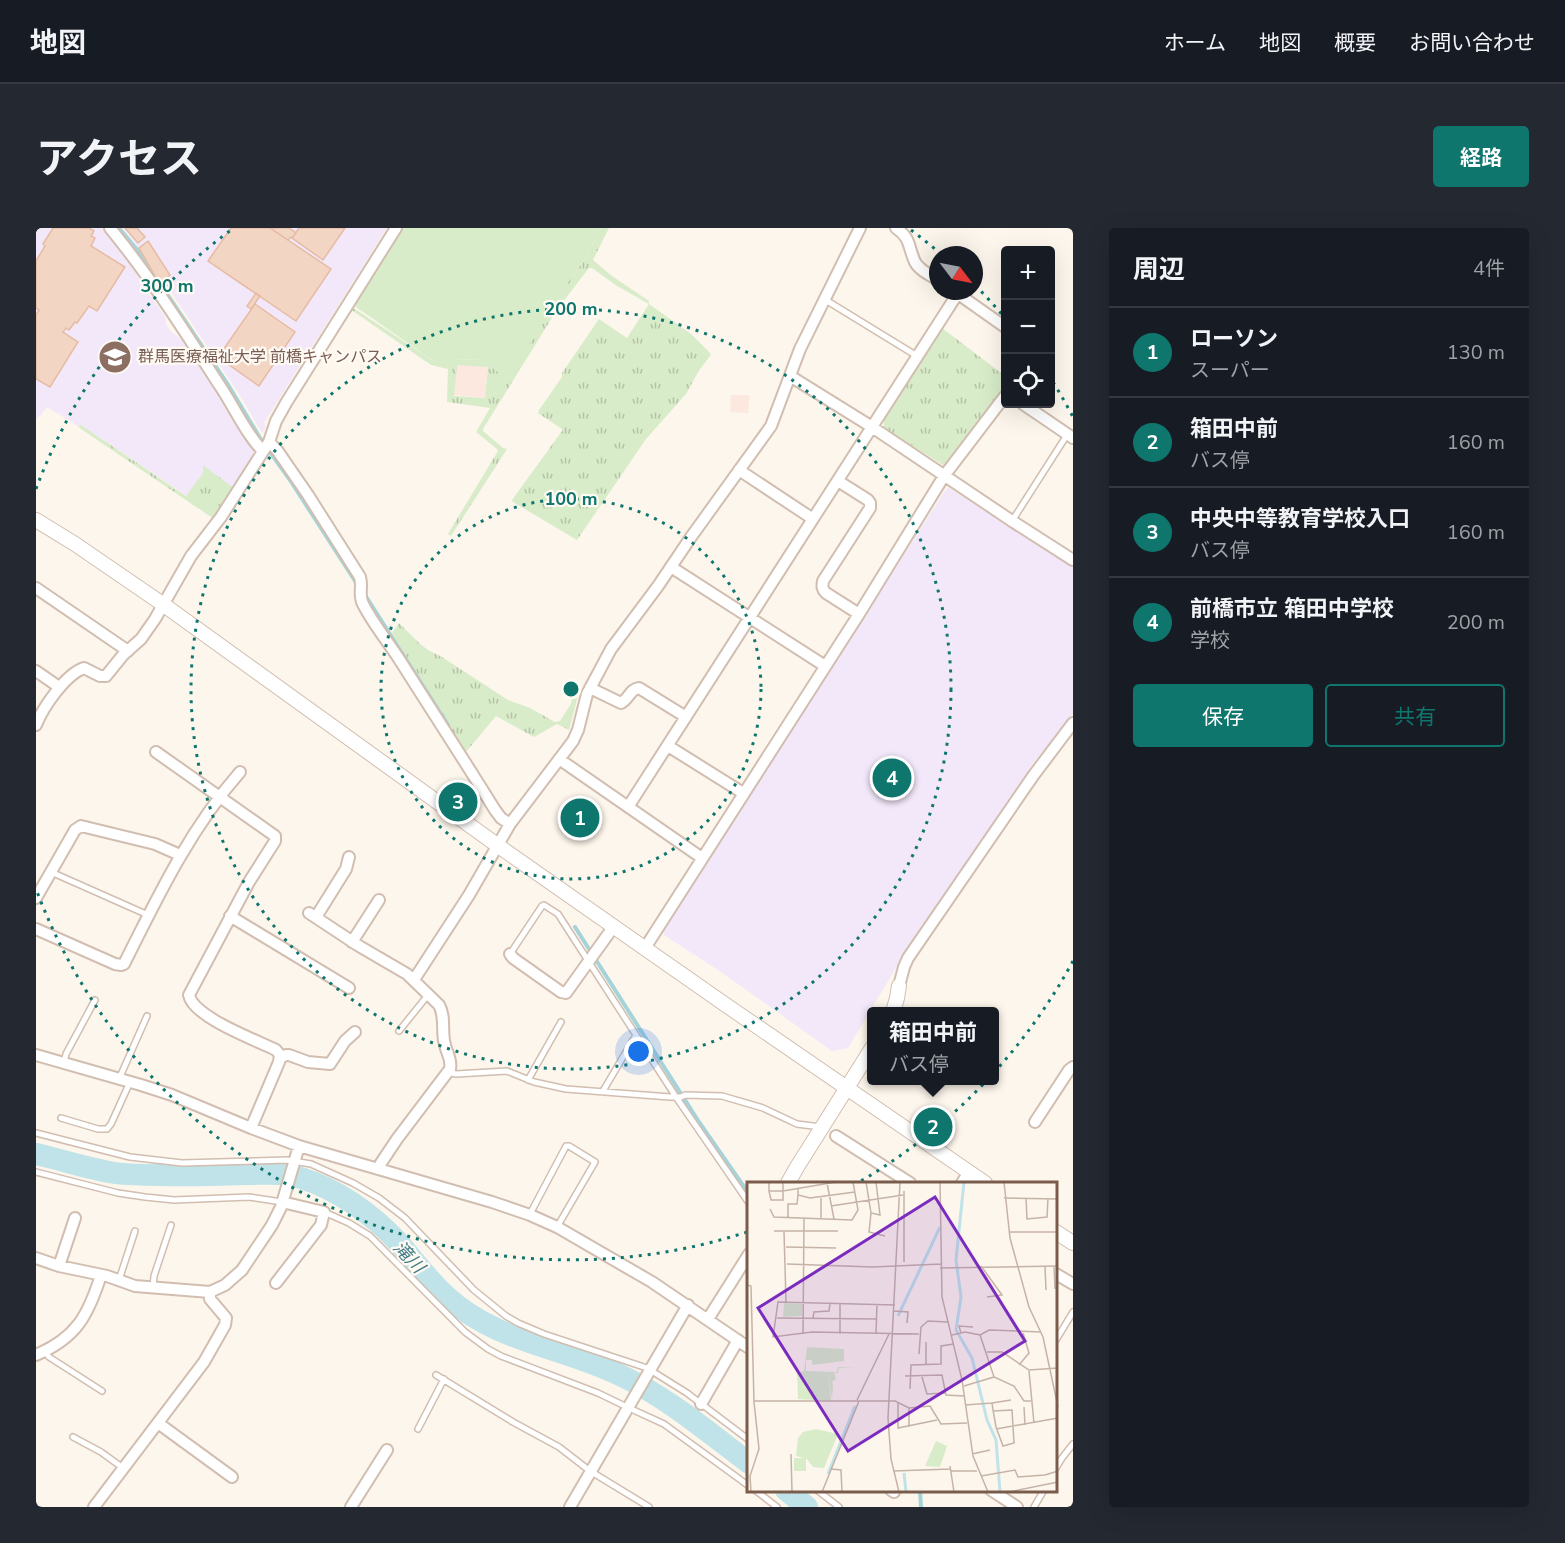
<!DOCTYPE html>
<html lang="ja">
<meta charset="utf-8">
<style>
:root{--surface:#171b24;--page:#242831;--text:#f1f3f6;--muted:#9ea1a6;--line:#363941;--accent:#0f766e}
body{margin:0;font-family:"Nunito Sans","Noto Sans JP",sans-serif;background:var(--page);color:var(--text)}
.controls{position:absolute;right:18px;top:18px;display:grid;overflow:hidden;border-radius:6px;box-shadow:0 6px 24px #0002}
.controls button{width:54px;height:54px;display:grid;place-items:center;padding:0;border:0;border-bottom:2px solid var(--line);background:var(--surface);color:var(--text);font:30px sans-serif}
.compass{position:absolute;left:893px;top:18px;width:54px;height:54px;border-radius:50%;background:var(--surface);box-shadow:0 6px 24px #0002;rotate:122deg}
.you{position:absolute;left:603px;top:824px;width:21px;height:21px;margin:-15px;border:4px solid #fff;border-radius:50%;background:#1a73e8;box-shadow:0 0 0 9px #1a73e833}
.badge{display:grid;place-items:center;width:39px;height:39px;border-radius:50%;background:var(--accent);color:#fff;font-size:20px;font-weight:700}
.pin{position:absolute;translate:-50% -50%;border:3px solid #fff;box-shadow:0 2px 6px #0006}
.popup{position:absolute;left:831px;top:779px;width:132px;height:78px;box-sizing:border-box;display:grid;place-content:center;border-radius:6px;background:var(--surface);filter:drop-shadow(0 2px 4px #0005);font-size:20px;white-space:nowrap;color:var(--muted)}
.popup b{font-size:22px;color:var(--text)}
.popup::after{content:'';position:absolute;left:50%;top:100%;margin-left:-12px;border:12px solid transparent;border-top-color:var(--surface)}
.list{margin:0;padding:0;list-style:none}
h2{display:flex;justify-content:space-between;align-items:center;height:78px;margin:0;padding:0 24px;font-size:26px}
h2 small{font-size:20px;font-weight:400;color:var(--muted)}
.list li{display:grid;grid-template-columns:39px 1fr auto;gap:18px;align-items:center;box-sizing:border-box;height:90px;padding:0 24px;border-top:2px solid var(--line)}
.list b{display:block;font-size:22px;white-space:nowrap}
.list p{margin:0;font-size:20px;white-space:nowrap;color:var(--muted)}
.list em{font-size:20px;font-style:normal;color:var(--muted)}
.actions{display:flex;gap:12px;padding:18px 24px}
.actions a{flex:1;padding:14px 0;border:2px solid var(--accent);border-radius:6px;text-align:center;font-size:21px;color:var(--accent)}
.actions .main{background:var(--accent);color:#fff}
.icon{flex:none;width:33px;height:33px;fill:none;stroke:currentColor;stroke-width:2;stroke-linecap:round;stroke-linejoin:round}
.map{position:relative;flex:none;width:1037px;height:1279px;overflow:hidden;border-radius:6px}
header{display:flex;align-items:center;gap:36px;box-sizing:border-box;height:84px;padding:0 30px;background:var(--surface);border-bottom:2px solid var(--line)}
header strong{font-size:28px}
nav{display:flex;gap:33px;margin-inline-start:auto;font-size:21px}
.intro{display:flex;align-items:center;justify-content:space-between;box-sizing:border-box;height:144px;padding:0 36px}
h1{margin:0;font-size:42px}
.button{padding:15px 27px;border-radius:6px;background:var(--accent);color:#fff;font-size:21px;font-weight:700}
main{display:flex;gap:36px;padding:0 36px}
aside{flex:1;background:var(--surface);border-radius:6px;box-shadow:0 6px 24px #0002}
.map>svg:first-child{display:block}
.commercial{fill:#fde8e0}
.education{fill:#f3e8fa}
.grass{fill:url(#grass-tufts);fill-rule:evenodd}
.pitch{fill:#d8ecc9}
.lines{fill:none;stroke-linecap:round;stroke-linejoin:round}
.stream{stroke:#a5d3da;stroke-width:4}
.river{stroke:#bfe3e8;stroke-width:22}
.building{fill:#f3d5c3;stroke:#e6bba3;stroke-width:1.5}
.service-casing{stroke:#d1beb0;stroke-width:8}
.minor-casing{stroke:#d1beb0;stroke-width:14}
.tertiary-casing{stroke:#d1beb0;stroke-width:16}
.service{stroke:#fff;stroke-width:5}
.minor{stroke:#fff;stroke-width:10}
.tertiary{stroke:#fff;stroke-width:14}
.ring{fill:none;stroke:#0f766e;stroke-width:3;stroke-dasharray:3 6}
.labels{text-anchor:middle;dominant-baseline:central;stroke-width:4.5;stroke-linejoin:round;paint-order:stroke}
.education-label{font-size:16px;fill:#785e54;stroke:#fffaf3;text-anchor:start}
.water-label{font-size:18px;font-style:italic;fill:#437c86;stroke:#fffaf3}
.inset-river{fill:none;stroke:#bfe3e8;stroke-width:3}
.inset-road{fill:none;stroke:#c5b3a7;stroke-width:1.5}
.view{fill:#7b2cbf;fill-opacity:0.15;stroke:#7b2cbf;stroke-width:3}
.inset-edge{fill:none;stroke:#7a5c4d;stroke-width:3}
.centre{fill:#0f766e;stroke:#fffaf3;stroke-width:3}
.ring-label{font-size:18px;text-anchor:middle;font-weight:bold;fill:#0f766e;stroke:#fffaf3;stroke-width:4.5;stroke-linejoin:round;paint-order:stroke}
</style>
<header>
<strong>地図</strong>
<nav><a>ホーム</a><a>地図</a><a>概要</a><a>お問い合わせ</a></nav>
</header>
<div class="intro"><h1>アクセス</h1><a class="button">経路</a></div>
<main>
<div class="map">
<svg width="1037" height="1279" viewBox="0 0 1037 1279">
<defs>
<pattern id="grass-tufts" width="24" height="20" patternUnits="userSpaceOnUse" patternTransform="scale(1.5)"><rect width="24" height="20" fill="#d8ecc9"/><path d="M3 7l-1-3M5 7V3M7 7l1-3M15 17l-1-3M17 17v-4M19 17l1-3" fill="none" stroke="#b4c2a5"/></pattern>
</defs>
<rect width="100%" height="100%" fill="#fdf6ec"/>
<path class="commercial" d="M420,136L452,139L449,170L418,167Z
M695,167H714L712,185L694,184Z"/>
<path class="education" d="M0,0H66L93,35L129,89L130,96L135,104L145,111L172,147L219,222V227L200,258H195L167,245L151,268L45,197L42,198L11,179L5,187L0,191Z
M87,0H351L228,195L230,199L226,205L205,169L137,67Z
M913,260L1037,339V485L996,537L867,728L812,820L796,823L685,744L628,707L627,702L910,261Z"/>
<path class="grass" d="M565,0H573L557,32L576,48L613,73V76L655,106L675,126L674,128L664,141L650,166L610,211L541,312L477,274L476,272L526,203V201L502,185L503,182L526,149V145L563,91L591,110L613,76L581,58L556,40H553L522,80L447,201V203L467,220L471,221L415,308L412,306L462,223L461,221L440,204L454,180L411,174L412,141L395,137L314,81L316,79L399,134L417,131L446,132L471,150L527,61L548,32ZM421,137L452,139L449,170L418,168Z
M906,100L969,148V157L912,236L907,237L848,200V192Z
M45,197L150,268L167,245V237L195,258H200L178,291L45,201L42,198Z
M363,395L383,415L392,422L406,429L472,472L494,480L519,494L524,493L535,476L537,466L542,468L533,502L521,496L498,509L460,488L430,524L356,405Z"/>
<path class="pitch" d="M366,0H565L548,32L527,61L471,151L446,132L417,131L416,134H399L317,77Z"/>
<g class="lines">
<path class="stream" d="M83,0L102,23L191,155L224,210L254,252L321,356
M329,367L412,497
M539,699L663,894L713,966
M884,1262L885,1279"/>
<path class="river" d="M0,926C26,932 53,941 79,945C94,947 110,947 124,947C153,948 182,947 211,946C228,946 248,944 265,950C301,961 336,986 362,1014C378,1032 392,1052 410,1068C459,1114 528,1119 586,1148C632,1170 672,1204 713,1235
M750,1262L771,1279"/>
</g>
<path class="building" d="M17,0H53L58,3L55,8L59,10L55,18L89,39L61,83L53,78L41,95L39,94L33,102L30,100L27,104L42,114L14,159L0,151V87L3,82L0,80V33L9,18L7,16Z
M89,0H101L109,9L102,15Z
M195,0H234L295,41L260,93L172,33Z
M234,0H253L260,5L256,10L255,9L252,12Z
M263,0H309L287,32L256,10Z
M112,13L134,47L123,55L103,20Z
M220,65L224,68L215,81L211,78Z
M219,76L259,104L223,158L182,129Z"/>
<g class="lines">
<g class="service-casing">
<path id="service" d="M788,71L881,128
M976,293L1031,207
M15,644L112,687
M474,726L506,678L508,677L522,686L640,869L713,975
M363,803L392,767
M28,835L30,826L59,772
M412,844L420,846L471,843L498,854L530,861L634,869H645L649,867L686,868L727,880L761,896L785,899
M83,851L111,788
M492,852L525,794
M567,863L600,807
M25,890L62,901H71L75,896L94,854
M0,905L94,929L146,935L251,932L275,936L317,955L343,970L369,990L438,1062L470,1088L482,1095L508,1106L611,1140L651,1165L713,1212
M0,944L82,965L109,969L138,972L213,969L246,974
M288,984L313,995L334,1008L429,1104L452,1121L465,1128L562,1165L593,1180L628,1196L713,1258
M494,986L529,920L530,918H533L559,934L521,999
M83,1052L99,1003
M117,1059L118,1048L135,997
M1020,1112L1037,1084
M9,1124L13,1129L66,1163
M400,1147L477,1194L523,1219L554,1243L613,1279
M382,1201L408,1151
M37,1209L65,1224L87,1240
M1020,1240L1026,1230L1037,1216
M719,1262L741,1279
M781,1262L803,1279
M998,1279L1008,1262"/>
</g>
<g class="minor-casing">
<path id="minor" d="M74,0C115,50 149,104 184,158C197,177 211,208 227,223
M860,0C875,10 872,19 879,34C883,42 894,47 902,52
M918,63L969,99
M754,148L836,199L976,293L1037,332
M987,176L1037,210
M233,214L241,222L272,267L324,349C327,359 322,367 327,376C337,396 353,415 365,434C396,483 428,532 459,582L465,590L474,596
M703,242L777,291
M802,253L832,272L834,275V280L787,353C786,359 786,361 790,365L823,386
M635,339L789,438
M0,360L92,423
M0,443L23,459
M554,460L585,475C593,471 594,461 603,460L650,489
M0,497C7,479 30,446 48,440L64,448H70L87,427L105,411L119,391L155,328L185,289L233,214L240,193L250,175L360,0
M632,518L707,565
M120,524L239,608V613L213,654L153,767C157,789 220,812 240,822L244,827L243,834L215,900
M523,531L666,630
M592,579L922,65
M0,670L39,602L45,598L119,616L144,627
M273,685L323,718L371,746L403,777C410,789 405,804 409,817C411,826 416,831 414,841L361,911L345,935L342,941
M194,688L313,760
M280,689L310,641L313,629
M0,701L79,736L85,737L88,736C122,668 154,601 204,544
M316,714L343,672
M609,720L823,386L908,248L969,168
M474,726L477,730L525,764L530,765L578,698
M376,751L381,747L433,667L474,596L537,513L542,502L551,466L575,421L622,358L655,309L735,198L764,121L824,0
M863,758L868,739L872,730L997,548L1037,495
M0,827L105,857L136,867L215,900L263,918L456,974L494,987L521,999L616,1054L713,1120
M244,830L250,827H253L272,834L294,836L309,813L319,804
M999,894L1033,842L1037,839
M800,908L874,955
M926,955L933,944
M0,1030L23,1038L71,1048L99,1058L174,1064L189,1057L206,1042L236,997L245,979L263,918
M23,1038L39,990
M1020,1046L1037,1056
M240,1055L285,997L288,984L246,974
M672,1091L713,1026
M0,1127C40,1110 52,1088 65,1047
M665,1176L702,1112
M122,1195L196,1249
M855,1262L858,1264
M955,1262L981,1279
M58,1279L168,1134L189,1097L190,1090L174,1071V1064
M315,1279L351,1222
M534,1279L652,1077"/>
</g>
<g class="tertiary-casing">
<path id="tertiary" d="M0,292L39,316L128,377L461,617L687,775L949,955
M857,784L861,770L863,758
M752,955L761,939L836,820
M1020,1004L1037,1015"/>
</g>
<use href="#service" class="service"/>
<use href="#minor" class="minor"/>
<use href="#tertiary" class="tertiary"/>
</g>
<g class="ring">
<circle cx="535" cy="461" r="190"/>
<circle cx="535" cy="461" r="380"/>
<path d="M1037 733A571 571 0 0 1 825 953M711 1004A571 571 0 0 1 0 661M0 261A571 571 0 0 1 195 2M875 2A571 571 0 0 1 906 27M939 57A571 571 0 0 1 969 90M1017 154A571 571 0 0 1 1037 189"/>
</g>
<defs>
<g id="university-disc" transform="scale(1.725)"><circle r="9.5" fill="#8d6e63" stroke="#fffaf3"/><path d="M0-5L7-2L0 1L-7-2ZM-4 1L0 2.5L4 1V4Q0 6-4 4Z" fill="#fff"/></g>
</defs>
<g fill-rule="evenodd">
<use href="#university-disc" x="79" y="129"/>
</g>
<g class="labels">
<g class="education-label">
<text x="102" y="129">群馬医療福祉大学 前橋キャンパス</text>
</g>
<g class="water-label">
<text transform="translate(373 1029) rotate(47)">滝川</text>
</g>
</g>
<g transform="translate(711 954)">
<rect width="310" height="310" fill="#fdf6ec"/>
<path d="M37,121L55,122V134L36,135ZM60,165L97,167V179L65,183V178H59V189L90,190L91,185H108L92,186L91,191H87L89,197L85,200L86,203L85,219L81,191H48L57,189ZM189,259L200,264L193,285L178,284Z" fill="#d8ecc9"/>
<path d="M50,191H81L84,219L51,217ZM69,247L91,252L77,286L66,285L59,276V289H47V276H57L49,274L51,256L56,250Z" fill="#d8ecc9"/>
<path class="inset-river" d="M217,0L209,78L214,115L209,148L225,176L240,238L249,258L253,310M151,134L193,45M157,291L159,310M81,292L108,224"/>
<path class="inset-road" d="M22,0V9H36L89,0M119,0L124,31L133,33L129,0M193,0L195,115L215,198L226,274L241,310M257,0L263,56L282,125L296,155L311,225M80,1L87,37M51,7V13L63,16L108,10M22,9L24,18H36V0M74,16V36M257,16L311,17M279,16L280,37L300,35L301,16M84,24L156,13M23,27L27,35L105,38L111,28L106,0M124,31L122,50L138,54M41,36V22H50L51,13M27,49H91M37,49L39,120M262,50H311M39,65L89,66M157,80V9M40,82L126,85L194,82M234,84L255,113L240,115M298,84L299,108M307,84L308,107M193,86L311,84M0,103L4,104L7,220L12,267L3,294L4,310M148,123L31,120L26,155L65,150L172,152M147,129L161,130L160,141M30,136L130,137M66,136L67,130L82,129L83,122M129,151L130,122M214,151L212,144L226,145M56,152L57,37M93,152V122M205,153L218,150L233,153L247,195L267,204L277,219H284M233,153L242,148L294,150M179,160V182M240,170H255L282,188L311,186M172,172L174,145L181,139L201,140M272,183L282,171L276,151M282,189L287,241M158,194L195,193L199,213L217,214M175,195L180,212L198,211M217,204L247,195M163,207L164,183L194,182V164L207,162M110,218L142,152M7,219H148L162,226L183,224L194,242L220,241M151,220V246L190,238M245,221L264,218M218,223L245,221L246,228L249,245L256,264L267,261L265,228L246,229M277,225L278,243M162,245V226M249,247L311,236M44,272L45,310M225,272L243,268M203,284L207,310M84,287L94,288L95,310M146,289L204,287M204,289H230M234,294L268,288L271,295L298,293L311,289M75,310L112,219M152,310L144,277L141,236L153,0M262,310L311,300"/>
<path class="view" d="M188,15L278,159L101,269L11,126Z"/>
<rect width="310" height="310" class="inset-edge"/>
</g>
<circle cx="535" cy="461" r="9" class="centre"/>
<g class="ring-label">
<text x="131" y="64">300 m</text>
<text x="535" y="87">200 m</text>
<text x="535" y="277">100 m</text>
</g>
</svg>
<div class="controls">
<button>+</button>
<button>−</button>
<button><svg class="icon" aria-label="locate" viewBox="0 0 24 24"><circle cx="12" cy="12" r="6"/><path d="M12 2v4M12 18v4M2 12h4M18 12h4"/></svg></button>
</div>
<svg class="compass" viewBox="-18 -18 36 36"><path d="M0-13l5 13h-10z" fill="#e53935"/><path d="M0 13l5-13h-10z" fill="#9ea1a6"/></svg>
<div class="you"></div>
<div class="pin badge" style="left:544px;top:590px">1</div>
<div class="pin badge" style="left:897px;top:899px">2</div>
<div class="popup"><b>箱田中前</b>バス停</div>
<div class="pin badge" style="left:422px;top:574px">3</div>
<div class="pin badge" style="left:856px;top:550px">4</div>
</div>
<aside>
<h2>周辺<small>4件</small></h2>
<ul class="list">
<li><span class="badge">1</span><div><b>ローソン</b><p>スーパー</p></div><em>130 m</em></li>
<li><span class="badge">2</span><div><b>箱田中前</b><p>バス停</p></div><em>160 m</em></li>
<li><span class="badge">3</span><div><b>中央中等教育学校入口</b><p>バス停</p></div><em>160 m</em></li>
<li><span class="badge">4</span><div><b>前橋市立 箱田中学校</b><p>学校</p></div><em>200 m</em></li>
</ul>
<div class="actions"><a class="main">保存</a><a>共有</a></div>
</aside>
</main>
